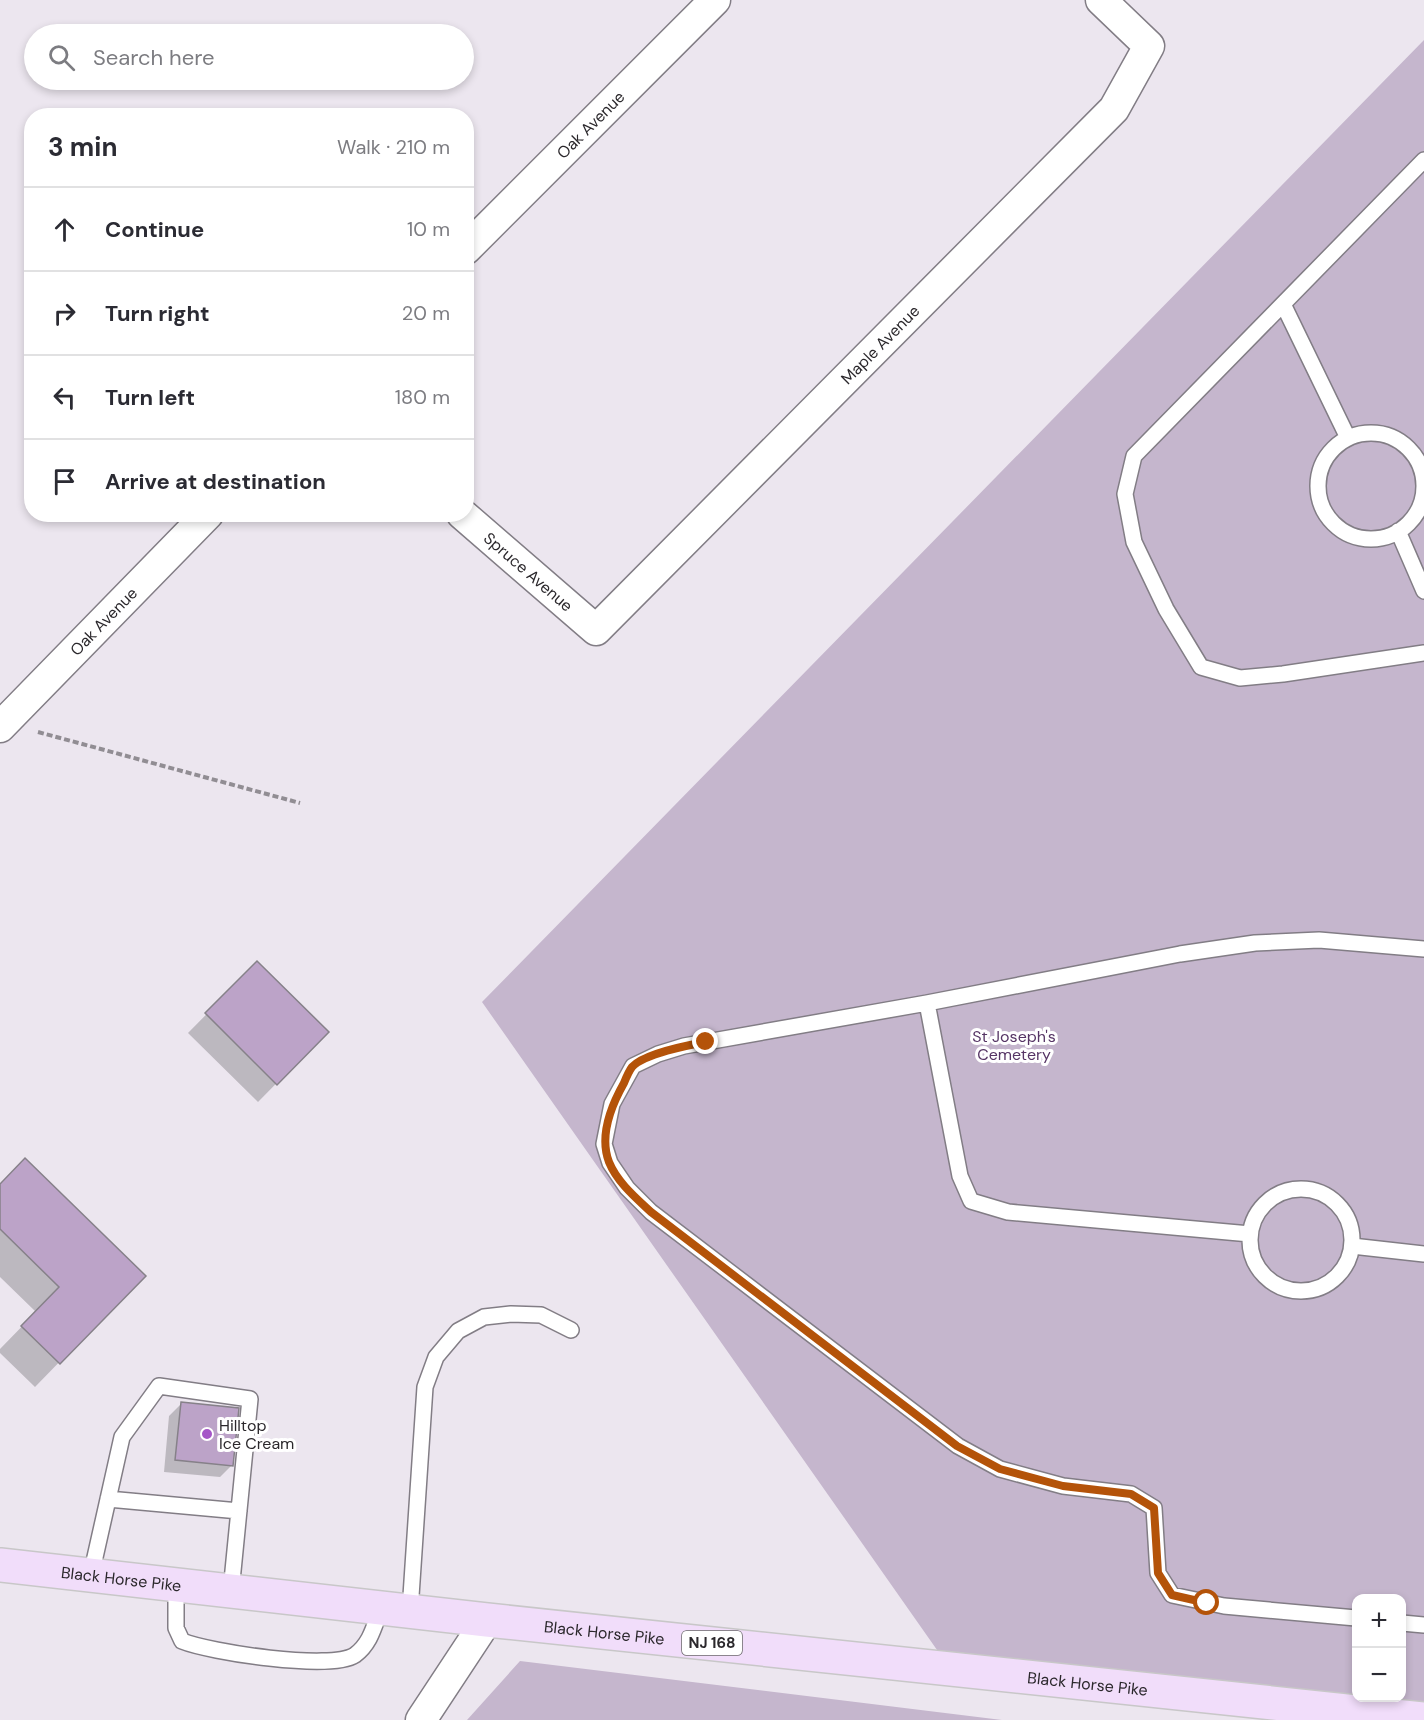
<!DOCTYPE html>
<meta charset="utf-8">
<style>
:root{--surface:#fff;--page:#f2f2f3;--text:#2b2b33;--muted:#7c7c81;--line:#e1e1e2}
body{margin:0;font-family:"DM Sans",sans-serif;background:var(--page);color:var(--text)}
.controls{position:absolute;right:18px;bottom:18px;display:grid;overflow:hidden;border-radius:12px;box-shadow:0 3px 9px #0003}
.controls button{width:54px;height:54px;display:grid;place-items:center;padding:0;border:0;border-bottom:2px solid var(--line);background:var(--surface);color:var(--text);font:30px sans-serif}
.stop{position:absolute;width:18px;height:18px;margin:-14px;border:4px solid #b45309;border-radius:50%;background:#fff}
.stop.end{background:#b45309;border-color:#fff;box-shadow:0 2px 6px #0008}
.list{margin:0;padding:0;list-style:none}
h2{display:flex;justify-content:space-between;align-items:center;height:78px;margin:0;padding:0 24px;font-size:26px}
h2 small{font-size:20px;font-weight:400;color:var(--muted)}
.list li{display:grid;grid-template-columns:39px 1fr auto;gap:18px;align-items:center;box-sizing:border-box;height:84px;padding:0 24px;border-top:2px solid var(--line)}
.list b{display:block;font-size:22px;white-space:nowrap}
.list em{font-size:20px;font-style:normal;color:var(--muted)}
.icon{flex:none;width:33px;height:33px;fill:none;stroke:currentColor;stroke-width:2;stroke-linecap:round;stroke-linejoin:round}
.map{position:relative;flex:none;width:1424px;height:1720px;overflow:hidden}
.search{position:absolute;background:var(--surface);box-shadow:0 3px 9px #0003;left:24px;top:24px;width:450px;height:66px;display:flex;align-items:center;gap:15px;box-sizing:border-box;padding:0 21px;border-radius:33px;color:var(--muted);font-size:22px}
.panel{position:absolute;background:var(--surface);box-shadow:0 3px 9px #0003;left:24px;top:108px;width:450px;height:414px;border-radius:24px}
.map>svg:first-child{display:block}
.green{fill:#c5b6cd;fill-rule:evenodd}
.shadow{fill:#0003}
.building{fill:#bca3c8;stroke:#868189;stroke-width:1.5}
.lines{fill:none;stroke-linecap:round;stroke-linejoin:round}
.service-casing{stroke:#827d85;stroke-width:18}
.minor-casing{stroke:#827d85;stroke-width:33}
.primary-casing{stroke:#c8c7c8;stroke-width:36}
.path{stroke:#918d93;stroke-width:4;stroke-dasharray:6 3;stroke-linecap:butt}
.service{stroke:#fff;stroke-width:15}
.minor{stroke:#fff;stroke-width:30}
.primary{stroke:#f1ddfa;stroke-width:33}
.route{stroke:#b45309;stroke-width:8}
.poi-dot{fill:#a556c7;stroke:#fff;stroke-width:2}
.labels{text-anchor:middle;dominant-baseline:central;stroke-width:6;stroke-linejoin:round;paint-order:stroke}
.shield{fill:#fff;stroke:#6b686b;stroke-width:1.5}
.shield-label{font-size:15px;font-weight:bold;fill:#2b282c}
.street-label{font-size:16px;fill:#2b282c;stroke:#fff}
.park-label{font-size:16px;fill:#563565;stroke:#fff}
.poi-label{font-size:16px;fill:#2b282c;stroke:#fff;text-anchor:start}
</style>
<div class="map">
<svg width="1424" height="1720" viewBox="0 0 1424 1720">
<rect width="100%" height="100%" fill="#ece6ef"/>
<path class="green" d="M1424,40V1719L949,1667L482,1002ZM1356,1598H1402V1698H1356Z
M520,1661L1002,1720H467Z"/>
<path class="shadow" d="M257,963L327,1032L258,1102L188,1033Z
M0,1185L143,1276L35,1387L0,1353V1349L36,1312L0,1277Z
M181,1404L232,1465L220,1477L164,1472L169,1416Z"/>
<path class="building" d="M257,961L329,1032L277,1085L205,1013Z
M25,1158L146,1276L60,1364L21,1326L59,1287L0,1229V1184Z
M181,1402L239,1408L233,1466L175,1460Z"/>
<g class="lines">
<g class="service-casing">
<path id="service" d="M1424,160L1134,456L1125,494L1134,542L1166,609L1201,667L1240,678L1283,674L1424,653
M1283,304L1348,438
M1318 486a53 53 0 1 1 106 0a53 53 0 1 1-106 0Z
M1398,531L1424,591
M927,1003L960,1176L971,1201L1008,1212L1250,1234
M1250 1240a51 51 0 1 1 102 0a51 51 0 1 1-102 0Z
M1352,1246L1424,1254
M108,1499L239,1511
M91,1575L122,1437L159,1386L250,1399L231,1591
M176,1585V1628L182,1641C209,1652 331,1671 355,1655C371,1643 374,1626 381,1608
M410,1611L425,1387L436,1357L458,1331L484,1317L511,1314L541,1315L571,1330
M1356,1618L1224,1606L1172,1595L1158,1573L1154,1508L1131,1494L1063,1486L1000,1469L958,1446L651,1212L627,1188L610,1163L604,1144L612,1104L633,1066L658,1054L684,1046L927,1003L1180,954L1255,943L1319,940L1424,949
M1402,1623L1424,1625"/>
</g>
<g class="minor-casing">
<g id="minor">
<path id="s1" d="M466,249L715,0"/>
<path id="s2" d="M462,514L596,630L1114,109L1149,46L1101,0"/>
<path id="s3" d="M0,727L208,514"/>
<path d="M421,1720L487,1620"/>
</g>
</g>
<g class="primary-casing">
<g id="primary">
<path id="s4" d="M0,1565L487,1620L1424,1719"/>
</g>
</g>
<path class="path" d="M38,732L300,803"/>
<use href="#service" class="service"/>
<use href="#minor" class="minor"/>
<use href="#primary" class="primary"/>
</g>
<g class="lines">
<path class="route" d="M706,1042C689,1045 644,1054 632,1067C629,1071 626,1078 624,1083C611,1106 599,1136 609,1162C617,1182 636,1198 651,1212L957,1446L1000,1469L1063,1486L1131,1494L1154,1508L1158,1573L1172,1595L1207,1603"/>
</g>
<circle class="poi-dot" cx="207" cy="1434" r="6"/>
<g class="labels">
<rect class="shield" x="682" y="1631" width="60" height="24" rx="4.5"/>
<g class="shield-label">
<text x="712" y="1643">NJ 168</text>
</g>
<g class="street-label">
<text stroke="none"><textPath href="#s1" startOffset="176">Oak Avenue</textPath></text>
<text stroke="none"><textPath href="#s2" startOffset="580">Maple Avenue</textPath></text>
<text stroke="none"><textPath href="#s2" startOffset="88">Spruce Avenue</textPath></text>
<text stroke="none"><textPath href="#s3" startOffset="148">Oak Avenue</textPath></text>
<text stroke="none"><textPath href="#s4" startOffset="122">Black Horse Pike</textPath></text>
<text stroke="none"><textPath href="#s4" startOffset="608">Black Horse Pike</textPath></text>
<text stroke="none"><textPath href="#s4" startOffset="1094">Black Horse Pike</textPath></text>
</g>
<g class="park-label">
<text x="1014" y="1036">St Joseph's<tspan x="1014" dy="18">Cemetery</tspan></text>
</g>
<g class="poi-label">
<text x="219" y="1425">Hilltop<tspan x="219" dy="18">Ice Cream</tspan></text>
</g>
</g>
</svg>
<div class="controls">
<button>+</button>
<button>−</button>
</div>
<div class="stop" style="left:1207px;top:1603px"></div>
<div class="stop end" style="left:706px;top:1042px"></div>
<div class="search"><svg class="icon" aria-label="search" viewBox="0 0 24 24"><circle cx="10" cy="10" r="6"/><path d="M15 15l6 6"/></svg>Search here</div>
<section class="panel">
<h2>3 min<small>Walk · 210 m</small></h2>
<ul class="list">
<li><svg class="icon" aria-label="ahead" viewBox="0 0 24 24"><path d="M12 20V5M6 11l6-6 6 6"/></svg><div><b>Continue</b></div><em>10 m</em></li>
<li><svg class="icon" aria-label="right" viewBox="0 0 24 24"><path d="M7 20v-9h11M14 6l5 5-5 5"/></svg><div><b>Turn right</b></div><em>20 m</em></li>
<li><svg class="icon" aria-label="left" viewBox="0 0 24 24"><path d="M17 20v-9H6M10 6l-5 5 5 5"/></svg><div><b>Turn left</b></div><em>180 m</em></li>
<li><svg class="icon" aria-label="arrive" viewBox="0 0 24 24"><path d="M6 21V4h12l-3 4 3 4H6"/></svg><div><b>Arrive at destination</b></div></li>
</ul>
</section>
</div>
